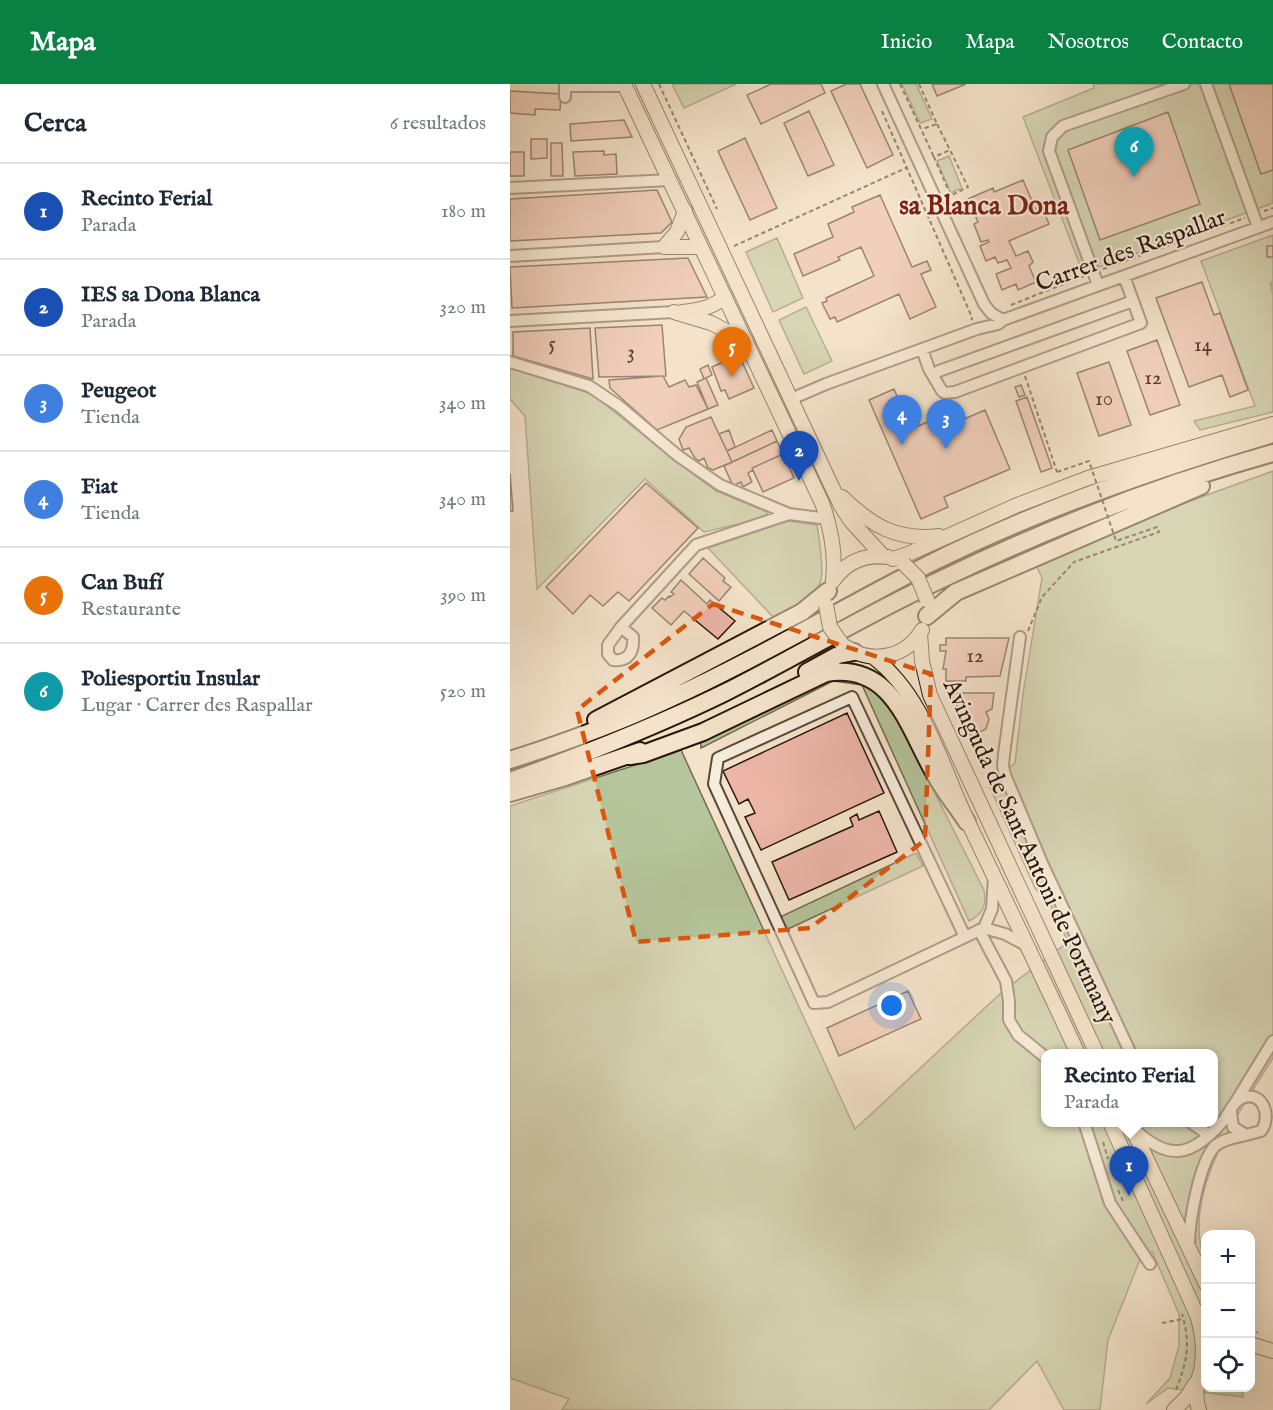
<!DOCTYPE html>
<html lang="es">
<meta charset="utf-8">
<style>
:root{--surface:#fff;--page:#f2f2f3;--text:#1f2937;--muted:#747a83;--line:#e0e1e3;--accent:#0b8043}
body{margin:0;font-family:"IM FELL English",serif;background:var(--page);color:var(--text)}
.controls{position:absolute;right:18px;bottom:18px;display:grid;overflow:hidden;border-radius:12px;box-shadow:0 6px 24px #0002}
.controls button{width:54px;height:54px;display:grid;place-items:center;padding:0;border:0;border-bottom:2px solid var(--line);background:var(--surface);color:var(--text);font:30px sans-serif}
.you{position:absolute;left:382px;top:922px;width:21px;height:21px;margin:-15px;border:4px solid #fff;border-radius:50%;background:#1a73e8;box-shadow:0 0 0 9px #1a73e833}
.badge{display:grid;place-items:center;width:39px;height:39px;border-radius:50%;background:var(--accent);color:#fff;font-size:20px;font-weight:700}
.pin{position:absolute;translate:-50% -50px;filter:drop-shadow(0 2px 3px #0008)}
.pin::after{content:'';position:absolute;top:32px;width:21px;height:18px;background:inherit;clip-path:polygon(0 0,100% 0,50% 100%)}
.popup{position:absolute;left:531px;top:965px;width:177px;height:78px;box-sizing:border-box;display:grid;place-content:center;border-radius:12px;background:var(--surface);filter:drop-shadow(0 2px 4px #0005);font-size:20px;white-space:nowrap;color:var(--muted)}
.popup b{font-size:22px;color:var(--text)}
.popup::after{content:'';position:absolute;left:50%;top:100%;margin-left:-12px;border:12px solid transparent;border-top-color:var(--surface)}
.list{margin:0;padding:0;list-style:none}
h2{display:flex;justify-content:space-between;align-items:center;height:78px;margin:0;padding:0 24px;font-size:26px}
h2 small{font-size:20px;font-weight:400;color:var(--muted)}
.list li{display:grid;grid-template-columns:39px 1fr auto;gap:18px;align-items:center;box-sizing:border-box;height:96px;padding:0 24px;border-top:2px solid var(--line)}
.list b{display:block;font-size:22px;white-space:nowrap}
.list p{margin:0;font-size:20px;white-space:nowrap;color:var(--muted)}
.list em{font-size:20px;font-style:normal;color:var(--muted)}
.icon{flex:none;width:33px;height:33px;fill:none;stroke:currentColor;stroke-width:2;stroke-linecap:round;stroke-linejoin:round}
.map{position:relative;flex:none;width:763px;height:1326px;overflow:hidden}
header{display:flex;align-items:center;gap:36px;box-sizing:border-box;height:84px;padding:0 30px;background:var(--accent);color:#fff}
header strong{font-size:28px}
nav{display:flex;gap:33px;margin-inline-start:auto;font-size:21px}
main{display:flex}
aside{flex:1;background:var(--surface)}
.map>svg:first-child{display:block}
.green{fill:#b6c59b;stroke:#706d52;stroke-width:1.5;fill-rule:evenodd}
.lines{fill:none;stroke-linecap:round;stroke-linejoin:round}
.stream{stroke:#6f7a75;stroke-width:3}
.building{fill:#edb6a8;stroke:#291509;stroke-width:1.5}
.minor-casing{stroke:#5c4839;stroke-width:14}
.major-casing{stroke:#291509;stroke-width:16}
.highway-casing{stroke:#291509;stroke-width:20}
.path{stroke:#291509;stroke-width:2;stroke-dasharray:4.5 3;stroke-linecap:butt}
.minor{stroke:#f8eddd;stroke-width:10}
.major{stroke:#f4e3ca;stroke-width:14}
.highway{stroke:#f4e3ca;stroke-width:16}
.major-bridge-casing{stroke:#291509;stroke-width:16;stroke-linecap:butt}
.path-bridge{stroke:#291509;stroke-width:2;stroke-dasharray:4.5 3;stroke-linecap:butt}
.major-bridge{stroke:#f4e3ca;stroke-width:14}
.marked{fill:none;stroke:#de560c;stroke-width:4.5;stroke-dasharray:12 8;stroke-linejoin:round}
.labels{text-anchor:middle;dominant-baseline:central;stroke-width:4.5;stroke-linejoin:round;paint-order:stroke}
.number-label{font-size:21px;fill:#5a3d31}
.street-label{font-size:24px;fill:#291509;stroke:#f8eddd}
.quarter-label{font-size:27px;font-weight:bold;fill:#7a1f14;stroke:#f8eddd}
</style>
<header>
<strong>Mapa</strong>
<nav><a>Inicio</a><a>Mapa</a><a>Nosotros</a><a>Contacto</a></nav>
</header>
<main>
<aside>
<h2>Cerca<small>6 resultados</small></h2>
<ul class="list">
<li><span class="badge" style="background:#1a4fb4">1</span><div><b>Recinto Ferial</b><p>Parada</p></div><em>180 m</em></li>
<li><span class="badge" style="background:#1a4fb4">2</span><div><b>IES sa Dona Blanca</b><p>Parada</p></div><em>320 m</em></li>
<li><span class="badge" style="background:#3f7fe0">3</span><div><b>Peugeot</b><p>Tienda</p></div><em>340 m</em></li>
<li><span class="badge" style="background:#3f7fe0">4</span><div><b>Fiat</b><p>Tienda</p></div><em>340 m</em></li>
<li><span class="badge" style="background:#e8710a">5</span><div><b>Can Bufí</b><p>Restaurante</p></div><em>390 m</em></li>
<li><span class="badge" style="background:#0f9aa8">6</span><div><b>Poliesportiu Insular</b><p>Lugar · Carrer des Raspallar</p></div><em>520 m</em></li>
</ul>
</aside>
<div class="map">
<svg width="763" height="1326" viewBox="0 0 763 1326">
<rect width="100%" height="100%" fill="#f4e3ca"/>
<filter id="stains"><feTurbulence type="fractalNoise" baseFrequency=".00333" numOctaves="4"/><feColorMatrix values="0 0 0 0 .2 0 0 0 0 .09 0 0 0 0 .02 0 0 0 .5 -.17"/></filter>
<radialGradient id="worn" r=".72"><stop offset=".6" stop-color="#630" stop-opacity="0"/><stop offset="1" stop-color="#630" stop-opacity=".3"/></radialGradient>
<path class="green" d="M162,0H226L174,24Z
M392,0H406L422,35L410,39Z
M583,0H763V119L573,189L513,33L584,4Z
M439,72L452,104L441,109L427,77Z
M763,151V328L690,346L684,337L745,322L691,177Z
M267,154L293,214L263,228L236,168Z
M296,223L322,277L294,290L269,236Z
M0,284L82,310L158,371L206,407L257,428L258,433L194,448L135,395L27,505L15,332L0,315Z
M763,387V974C729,1029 668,1112 696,1179V1304H732L733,1313L658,1304L636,1320L660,1294L669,1262V1230L642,1167L631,1173L598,1256L590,1326H554L527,1277L479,1326H52L59,1315L0,1294V722L171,666L345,1045L493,907L558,858L541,822L525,804L478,699L505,679L513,610L532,494L525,479L661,424ZM535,970H703V1038H535Z
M278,437L307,441C309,454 315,488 310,499C303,515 280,528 266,536L198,464Z
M341,591L376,613L474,806C477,820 472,831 459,837L352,601L323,597L191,664L190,653L313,594Z
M406,769L413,782L276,846L270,833Z"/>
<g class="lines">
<path class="stream" d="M761,199L763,209"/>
</g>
<path class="building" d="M261,0H311L315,9L251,40L237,11Z
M336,0H350L383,71L357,84L321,7Z
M422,0H456L427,12Z
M719,0H763V86L751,90Z
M0,7L51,10L50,26L25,25V31L0,29Z
M299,27L324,81L298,92L274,39Z
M658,28L690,120L590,156L558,66Z
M114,36L122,53L61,57L60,40Z
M235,54L267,124L240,136L208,67Z
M21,55H37V74L21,75Z
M41,59H52L53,92H41Z
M94,67V71L106,70L107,90L65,92L63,68Z
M0,68H14V92H0Z
M513,96L528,131L534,128L539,140L499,157L506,172L518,167L523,178L519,182L526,198L508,206L506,200L492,206L486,190L501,184L497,176L488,179L485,173L476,177L470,162L479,158L478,156L471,158L464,140L468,138L458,115L483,104L484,108Z
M147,106L162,138L151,149L0,157V115Z
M370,111L402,183L417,177L421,186L411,190L426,223L400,235L389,210L327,238L325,233L320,235L312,219L317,217L316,214L364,192L351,163L328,173L330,176L293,192L284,170L323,153L318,140L344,128L342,123Z
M757,162H763V173H757Z
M178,174L197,213L2,224L0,183Z
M692,198L704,231L710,229L738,306L720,313L712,291L679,303L646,214Z
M152,241L156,292L89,293L85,244Z
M80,244L83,295L3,272V248Z
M647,256L670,321L640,331L617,267Z
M229,271L244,304L219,315L215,306L211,307L202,283Z
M599,278L621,341L589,352L567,289Z
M198,281L202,291L194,295L190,285Z
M153,292L159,303L175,296L179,303L186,301L198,325L147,346L100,304L99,296Z
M196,294L208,321L198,325L187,298Z
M511,301L515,311L509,313L505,303Z
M384,305L401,345L441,328L445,339L475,326L500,385L434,413L438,423L411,435L359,316Z
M517,313L542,384L531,388L506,317Z
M201,333L222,378L203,386L198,384L194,374L189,377L185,374L179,364L173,366L169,355L176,343Z
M219,346L225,363L217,367L209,350Z
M262,346L267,357L222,378L217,367Z
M267,357L273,370L242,384L243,386L238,389L242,398L233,403L231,398L223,402L214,382Z
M273,370L284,394L253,408L242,384Z
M0,389L3,427H0Z
M136,399L188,444L119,517L108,508L93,522L80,511L63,530L36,503Z
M193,474L215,494L213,497L221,503L209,517L179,490Z
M171,496L197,520L200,516L225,537L208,555L174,527L161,541L142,524L152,514L155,516L159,512L160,513L164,510L161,508Z
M436,554H499L490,592L456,593V597H436V585H433L436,567H430V561H436Z
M441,609H484L482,625L476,628L479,635L476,645L461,652Z
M337,629L374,709L251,766L235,733L245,729L238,715L229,720L213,687Z
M369,727L387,768L279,816L262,778L343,742L340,734L347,730L349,736Z
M398,907L411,935L329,972L317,944Z"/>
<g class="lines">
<g class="minor-casing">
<path id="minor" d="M373,0L474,220L481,229L493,236
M696,0L748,143
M55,13V2H115
M0,104L160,96
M0,172L154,163
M588,201L539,67L542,53L553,42L674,0
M0,237L164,228
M412,265L419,285L432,307L435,309L445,308L631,239L614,192
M0,278L79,302L109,322L167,371L210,401L279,430L318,435
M423,291L429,287L623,217
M281,315L316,300L467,245L488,240L493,236L763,138
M111,543L123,553C124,567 119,578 103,576L98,570V561L111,543L186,461L279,430
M510,553L494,670L493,682L495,691L532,779L621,970
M474,844L482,825L484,793
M469,846L496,897L499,917V936L508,951L535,973
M455,853L342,613L208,674L204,700L304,919L318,918L474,844L495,850L518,862
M725,1019L763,957
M574,1038L600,1119L640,1180
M680,1038L699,1051
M624,1045C659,1078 682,1073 713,1037C719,1030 722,1019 730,1015C751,1004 763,1031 751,1047L736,1051L723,1043L721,1028
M679,1161C679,1138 689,1079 705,1062C713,1055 727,1053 736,1051"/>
</g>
<g class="major-casing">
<path id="major" d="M114,0L312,419C321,444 326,470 323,496
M133,0L331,422L340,436L373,472
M154,163L167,148L175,127
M154,163H191
M164,228L201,239L236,257
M172,228C190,226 201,224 215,213
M332,413C362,442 387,457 429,452
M383,475L398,470L505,422L578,394L763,340
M323,497C336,478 355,470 378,473
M410,549L412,577L420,611L587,970
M336,563C363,581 396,573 412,546
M363,573C415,612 431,682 458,738C495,815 532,892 568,970
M600,1038L687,1231C693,1250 695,1267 691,1287
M619,1038L696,1200
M740,1260L763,1267
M664,1326L677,1313L685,1300
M689,1326C684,1310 686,1296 694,1281"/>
</g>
<g class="highway-casing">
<path id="highway" d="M417,532L446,508L691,402
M297,588L328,571L344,568
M86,636L292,528L318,507
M120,672L133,670L193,648L316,589C384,578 398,645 426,692C435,708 447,723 457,738
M0,676C53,659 106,640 157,616C245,576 329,526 415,482C526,426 644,385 763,350
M0,697C73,671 144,643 214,609C286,573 355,531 428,497C536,445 648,401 763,369
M0,709L55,693L130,667"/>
</g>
<path class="path" d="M149,0L207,125
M390,0L424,73
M409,0L427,40L412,45
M372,27L461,231L462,235L461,236
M427,40L440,66
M436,114L458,103L440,66L424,73L441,112
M754,127L763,124
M224,162L396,84
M593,185L735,134
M501,221L574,192
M515,292L547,388
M518,547L532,513L564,478
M593,1058L598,1075
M608,1106L613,1117
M652,1239L673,1235
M740,1244L748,1249
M666,1306C677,1277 681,1261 672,1230"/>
<use href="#minor" class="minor"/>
<use href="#major" class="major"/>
<use href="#highway" class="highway"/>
<g class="major-bridge-casing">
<path id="major-bridge" d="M394,480L408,494L417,516
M316,521L320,543L332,560"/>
</g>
<path class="path-bridge" d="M547,388L579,377L606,457L647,443L649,448L564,478"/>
<use href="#major-bridge" class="major-bridge"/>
</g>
<path d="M0 0H763V1326H0ZM203,520L421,590L415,756L300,844L126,858L67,626Z" fill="#f4e3ca" fill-opacity=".55" fill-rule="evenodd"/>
<path class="marked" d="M203,520L421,590L415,756L300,844L126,858L67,626Z"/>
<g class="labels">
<g class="number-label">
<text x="42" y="260">5</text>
<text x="693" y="261">14</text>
<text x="121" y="268">3</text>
<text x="643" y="294">12</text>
<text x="594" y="315">10</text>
<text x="465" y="572">12</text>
</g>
<g class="street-label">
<text transform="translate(621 167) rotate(-20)">Carrer des Raspallar</text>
<text transform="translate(519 768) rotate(65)">Avinguda de Sant Antoni de Portmany</text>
</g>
<g class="quarter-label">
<text x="474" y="123">sa Blanca Dona</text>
</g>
</g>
<rect width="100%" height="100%" filter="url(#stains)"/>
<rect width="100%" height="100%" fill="url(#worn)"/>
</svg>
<div class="controls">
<button>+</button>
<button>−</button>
<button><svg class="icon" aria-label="locate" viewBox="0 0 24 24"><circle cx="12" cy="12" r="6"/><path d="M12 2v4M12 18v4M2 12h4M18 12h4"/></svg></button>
</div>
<div class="you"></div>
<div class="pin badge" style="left:619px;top:1112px;background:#1a4fb4">1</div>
<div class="popup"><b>Recinto Ferial</b>Parada</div>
<div class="pin badge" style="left:289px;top:397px;background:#1a4fb4">2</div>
<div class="pin badge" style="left:436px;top:365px;background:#3f7fe0">3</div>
<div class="pin badge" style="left:392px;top:361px;background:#3f7fe0">4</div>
<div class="pin badge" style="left:222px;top:293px;background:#e8710a">5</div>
<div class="pin badge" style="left:624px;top:93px;background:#0f9aa8">6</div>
</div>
</main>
